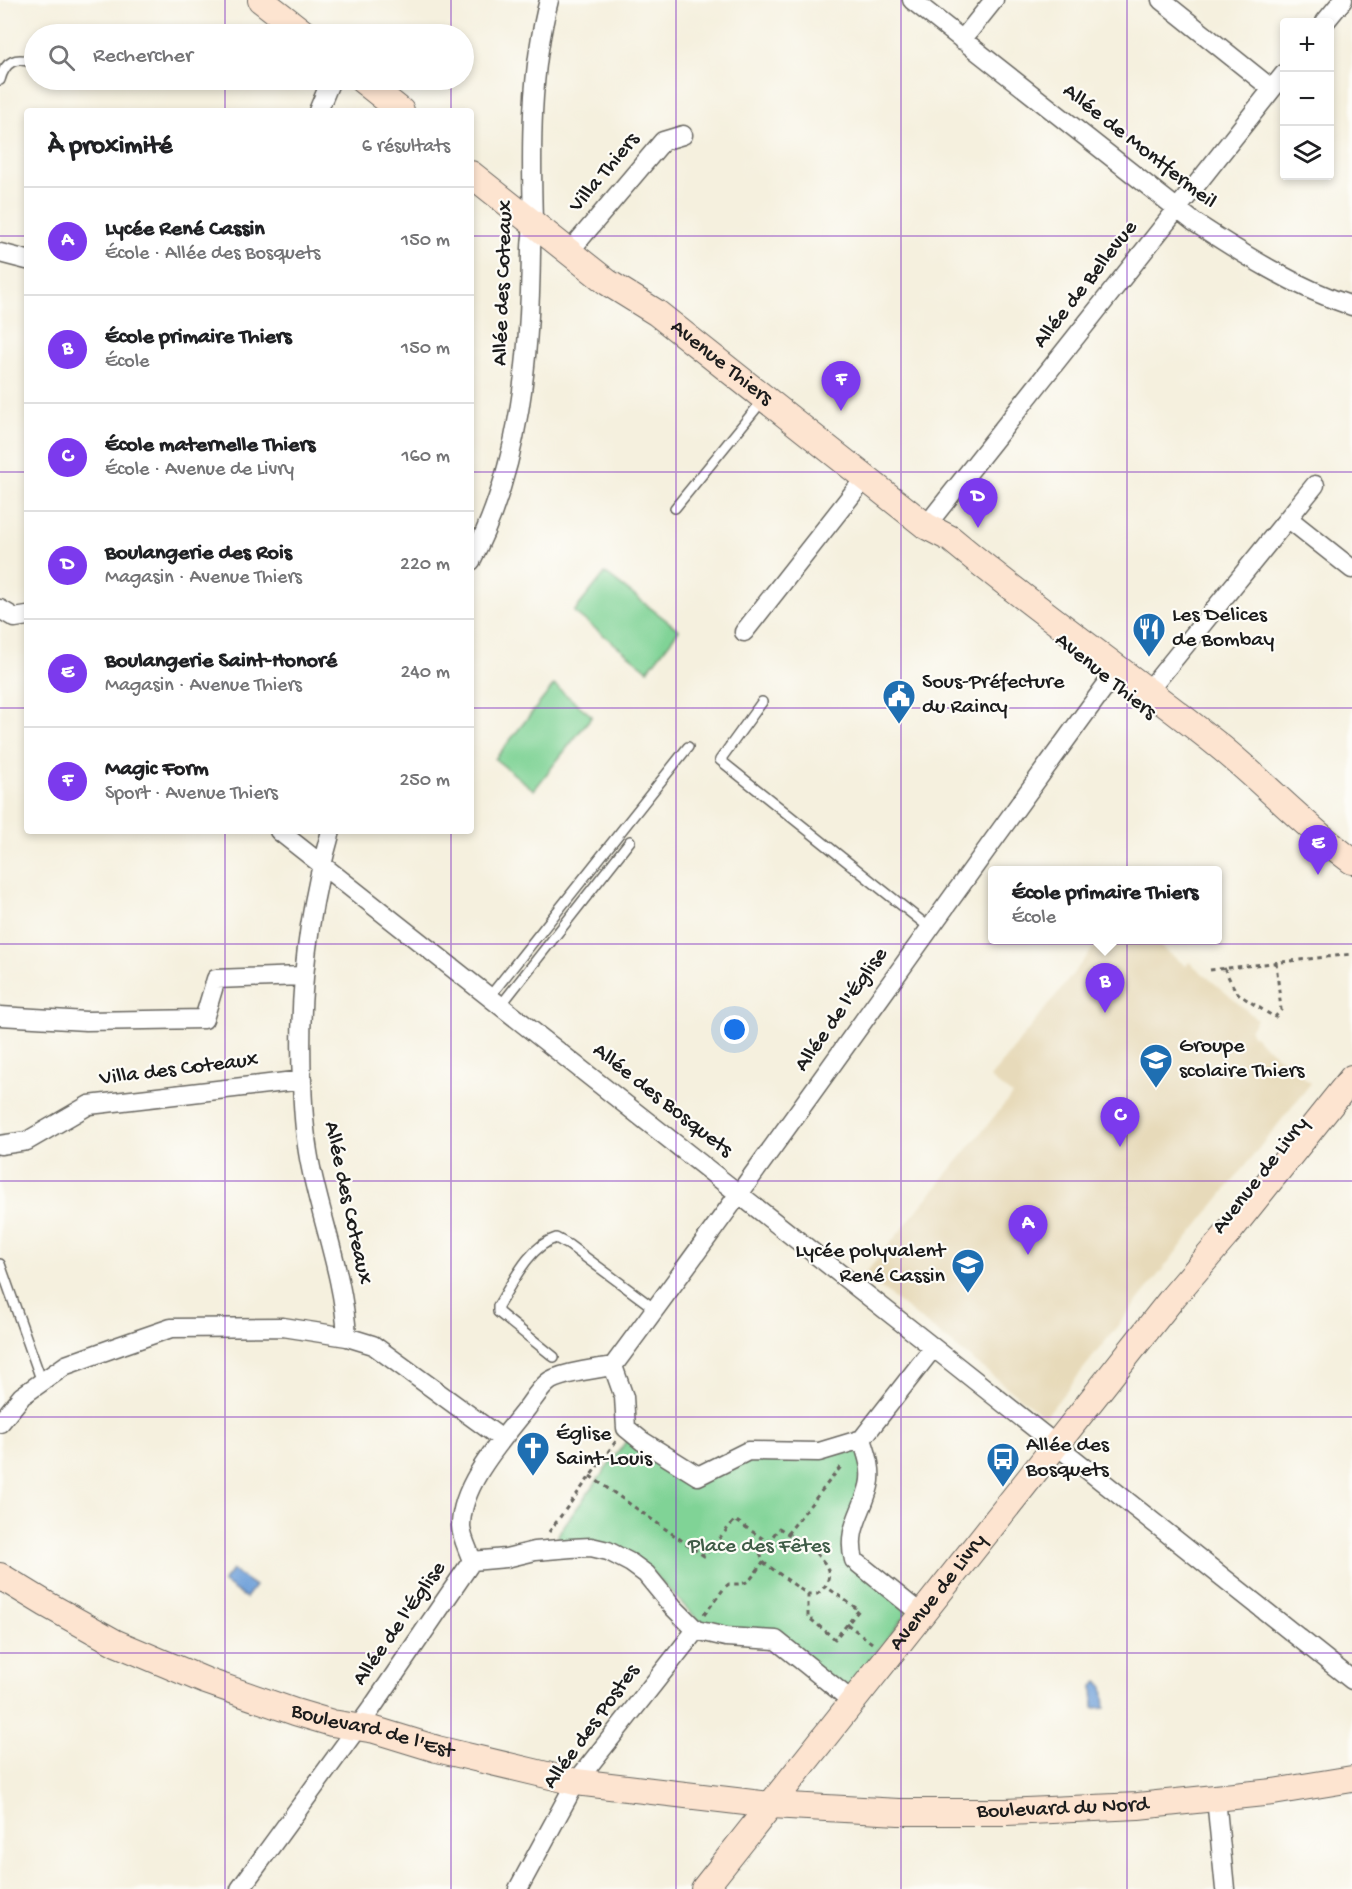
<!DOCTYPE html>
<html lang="fr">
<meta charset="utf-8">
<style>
:root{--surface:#fff;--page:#f6f6f6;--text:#202124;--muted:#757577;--line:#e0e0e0;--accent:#7c3aed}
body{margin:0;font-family:"Gochi Hand",sans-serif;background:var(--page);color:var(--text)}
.controls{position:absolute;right:18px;top:18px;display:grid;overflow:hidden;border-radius:6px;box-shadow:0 3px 9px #0003}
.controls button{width:54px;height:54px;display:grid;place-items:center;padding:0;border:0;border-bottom:2px solid var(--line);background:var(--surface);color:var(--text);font:30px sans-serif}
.you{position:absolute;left:735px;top:1030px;width:21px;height:21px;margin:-15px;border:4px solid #fff;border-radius:50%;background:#1a73e8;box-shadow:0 0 0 9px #1a73e833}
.badge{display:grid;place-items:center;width:39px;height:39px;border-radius:50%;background:var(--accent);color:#fff;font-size:20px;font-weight:700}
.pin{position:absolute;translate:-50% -50px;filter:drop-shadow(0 2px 3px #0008)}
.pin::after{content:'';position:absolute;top:32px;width:21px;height:18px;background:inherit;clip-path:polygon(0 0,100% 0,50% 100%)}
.popup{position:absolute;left:988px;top:866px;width:234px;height:78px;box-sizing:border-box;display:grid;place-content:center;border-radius:6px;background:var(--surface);filter:drop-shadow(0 2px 4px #0005);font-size:20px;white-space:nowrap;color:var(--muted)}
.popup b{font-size:22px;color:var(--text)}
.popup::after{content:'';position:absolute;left:50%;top:100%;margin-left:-12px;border:12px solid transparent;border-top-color:var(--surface)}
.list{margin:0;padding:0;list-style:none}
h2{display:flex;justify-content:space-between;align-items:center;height:78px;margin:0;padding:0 24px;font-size:26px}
h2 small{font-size:20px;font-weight:400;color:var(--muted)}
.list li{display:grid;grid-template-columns:39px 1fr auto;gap:18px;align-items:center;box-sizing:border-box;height:108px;padding:0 24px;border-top:2px solid var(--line)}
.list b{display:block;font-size:22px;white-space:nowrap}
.list p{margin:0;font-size:20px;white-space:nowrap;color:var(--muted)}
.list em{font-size:20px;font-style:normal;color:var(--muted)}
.icon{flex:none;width:33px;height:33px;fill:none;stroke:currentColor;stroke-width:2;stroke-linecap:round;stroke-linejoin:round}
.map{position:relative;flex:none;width:1352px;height:1889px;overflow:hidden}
.search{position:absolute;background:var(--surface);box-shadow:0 3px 9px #0003;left:24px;top:24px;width:450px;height:66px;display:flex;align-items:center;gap:15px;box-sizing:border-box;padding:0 21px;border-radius:33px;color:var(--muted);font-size:22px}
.panel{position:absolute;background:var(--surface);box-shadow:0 3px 9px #0003;left:24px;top:108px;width:450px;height:726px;border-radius:6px}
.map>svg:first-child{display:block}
.built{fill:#e7daba}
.green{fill:#80d396;stroke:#4e7859;stroke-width:1.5}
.water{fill:#6fa0d9;stroke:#465e7a;stroke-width:1.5}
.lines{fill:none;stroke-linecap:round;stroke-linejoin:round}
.lane-casing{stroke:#686660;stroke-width:12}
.street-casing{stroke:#686660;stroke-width:21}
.secondary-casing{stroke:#686660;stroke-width:28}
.path{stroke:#686660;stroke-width:3;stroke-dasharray:4.5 4.5;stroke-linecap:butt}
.lane{stroke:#fff;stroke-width:9}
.street{stroke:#fff;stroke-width:18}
.secondary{stroke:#fde4d0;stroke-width:26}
.grid{fill:none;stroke:#7b2cbf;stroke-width:1.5;stroke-opacity:0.55}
.labels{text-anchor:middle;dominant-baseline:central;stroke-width:4.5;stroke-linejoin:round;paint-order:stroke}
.street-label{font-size:22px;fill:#1c1c1c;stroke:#fdfcf7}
.poi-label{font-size:22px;fill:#1c1c1c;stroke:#fdfcf7;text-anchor:start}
.park-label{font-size:22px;fill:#3f5c47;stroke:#fdfcf7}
</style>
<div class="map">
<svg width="1352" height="1889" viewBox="0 0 1352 1889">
<rect width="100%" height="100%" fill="#fdfcf7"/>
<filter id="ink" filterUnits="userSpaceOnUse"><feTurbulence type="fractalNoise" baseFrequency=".0167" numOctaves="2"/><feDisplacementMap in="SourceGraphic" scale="12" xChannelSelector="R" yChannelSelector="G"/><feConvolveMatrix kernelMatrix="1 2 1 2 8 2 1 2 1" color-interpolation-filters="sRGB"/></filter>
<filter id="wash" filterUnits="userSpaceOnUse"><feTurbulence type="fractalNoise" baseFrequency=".008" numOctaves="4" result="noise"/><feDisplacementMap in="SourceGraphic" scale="24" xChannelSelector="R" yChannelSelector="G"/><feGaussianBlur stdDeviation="1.35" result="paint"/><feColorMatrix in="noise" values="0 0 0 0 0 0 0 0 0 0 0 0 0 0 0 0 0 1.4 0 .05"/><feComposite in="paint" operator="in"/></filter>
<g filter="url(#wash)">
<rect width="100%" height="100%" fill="#f5f0de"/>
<path class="built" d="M1100,940H1143L1146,941L1152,940L1186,966L1189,962L1257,1019L1250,1030L1252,1035L1311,1083L1045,1417L864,1275L1012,1095L990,1078Z"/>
<path class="green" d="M605,573L679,630L648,670L574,612Z
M554,685L592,716L534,790L495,759Z
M627,1440L696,1485L740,1462L756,1458L855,1451L861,1455L865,1477L843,1546L905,1609L906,1615L850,1685L843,1684L743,1632L709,1626L698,1620L648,1568L560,1540L558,1536L560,1531Z"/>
<path class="water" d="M232,1570L255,1586L246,1598L223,1582Z
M1098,1682L1103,1686L1105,1707L1094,1708L1093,1686Z"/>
</g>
<g filter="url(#ink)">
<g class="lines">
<g class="lane-casing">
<path id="lane" d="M0,80C5,61 16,56 34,63
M51,80L52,82
M675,508L763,400
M762,702L720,760L930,928
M490,996L688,747
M501,1005L630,841
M0,1264L42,1382
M554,1357L498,1312V1306C513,1282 529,1246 556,1238L569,1245L655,1309"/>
</g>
<g class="street-casing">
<path id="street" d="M912,0L1194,222C1244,255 1295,287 1352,306
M1161,0L1272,89
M1325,22L1343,0
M962,40L994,0
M318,111L331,80
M569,252L663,141L683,135
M0,253L27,260
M1289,519L1352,569
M926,526L1284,74
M471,561C521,466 530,354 531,250C531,241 533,231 533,222C531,149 530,72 549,0
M0,609L15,618L27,616
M744,632L865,478
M1149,690L1315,485
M279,831C636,1114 996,1395 1352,1680
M331,831C307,914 298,996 302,1083C303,1111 305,1141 311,1168C323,1225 344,1279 347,1337
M0,1016L86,1021L204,1019L216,979L302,976
M0,1145L27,1141L89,1105L302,1080
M613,1366L624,1397L626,1428L642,1441L698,1476L748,1451L819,1452L862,1439
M0,1423L22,1396L66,1365L119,1346L171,1328L283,1327L347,1337L373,1345L502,1439
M862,1439C867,1454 873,1470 869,1486C862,1514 846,1529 854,1560L921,1614
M862,1439L933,1348
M472,1561C469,1551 461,1537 461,1526C461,1484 502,1440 527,1408C533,1400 539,1390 547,1383C558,1373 597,1369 613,1366C781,1140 942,908 1109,681L1120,679L1132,688
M472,1561L506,1558L535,1551L571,1548L591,1547L608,1551L631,1563L646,1574L673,1607L696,1630L726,1637L776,1640L852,1701
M1216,1798L1225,1889
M240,1889L371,1709L472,1561
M518,1889L576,1782L696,1630"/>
</g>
<g class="secondary-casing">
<g id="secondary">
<path d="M261,0L305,34"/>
<path d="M362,80L401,111"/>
<path id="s1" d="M471,174L607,282L657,313L926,526L951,539C1037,611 1130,675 1218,745C1264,782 1304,826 1352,861"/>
<path id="s2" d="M0,1576L46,1604L116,1643L206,1681L295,1712L332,1723L375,1730L437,1749L576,1782L771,1805L899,1812H1006L1138,1806L1273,1792L1352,1779"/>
<path id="s3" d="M704,1889L1174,1296L1228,1233L1352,1078"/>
</g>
</g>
<path class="path" d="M1224,968C1229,977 1232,987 1239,994C1242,997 1272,1016 1275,1017L1281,1010L1276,962
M1210,970L1352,954
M590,1476L704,1556L735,1520L768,1542
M779,1528C799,1542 852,1567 817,1594H808L800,1589L763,1562L760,1553Z
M549,1532L616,1441
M787,1534L843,1464
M808,1594V1617L835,1639L859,1610L825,1586
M704,1615L725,1587L729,1584C752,1585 749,1580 763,1562
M847,1624L872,1643"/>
<use href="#lane" class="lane"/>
<use href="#street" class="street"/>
<use href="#secondary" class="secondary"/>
</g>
</g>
<path class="grid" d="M225,0V34M451,0V34M676,0V1889M901,0V1889M1127,0V1889M225,80V111M451,80V111M0,236H27M471,236H1352M0,472H27M471,472H1352M0,708H27M471,708H1352M225,831V1889M451,831V1889M0,944H1352M0,1181H1352M0,1417H1352M0,1653H1352"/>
<defs>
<g id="restaurant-pin" transform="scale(1.725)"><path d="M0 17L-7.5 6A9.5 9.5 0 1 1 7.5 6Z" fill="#1f6fb2" stroke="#fdfcf7"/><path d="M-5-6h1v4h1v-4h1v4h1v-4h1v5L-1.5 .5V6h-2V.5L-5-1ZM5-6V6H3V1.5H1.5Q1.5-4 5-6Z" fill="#fff"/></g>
<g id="civic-pin" transform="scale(1.725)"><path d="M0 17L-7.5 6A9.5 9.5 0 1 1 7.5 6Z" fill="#1f6fb2" stroke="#fdfcf7"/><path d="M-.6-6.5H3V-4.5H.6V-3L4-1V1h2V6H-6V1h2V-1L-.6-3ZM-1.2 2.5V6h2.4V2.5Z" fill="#fff"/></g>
<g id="school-pin" transform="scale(1.725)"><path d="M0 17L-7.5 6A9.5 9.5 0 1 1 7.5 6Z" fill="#1f6fb2" stroke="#fdfcf7"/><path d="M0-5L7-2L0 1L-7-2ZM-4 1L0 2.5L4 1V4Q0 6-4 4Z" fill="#fff"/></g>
<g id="church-pin" transform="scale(1.725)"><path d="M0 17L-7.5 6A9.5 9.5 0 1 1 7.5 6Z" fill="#1f6fb2" stroke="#fdfcf7"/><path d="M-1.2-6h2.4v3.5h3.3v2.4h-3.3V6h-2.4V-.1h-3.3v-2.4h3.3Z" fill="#fff"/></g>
<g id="bus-pin" transform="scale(1.725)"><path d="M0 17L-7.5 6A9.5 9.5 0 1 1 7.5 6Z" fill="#1f6fb2" stroke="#fdfcf7"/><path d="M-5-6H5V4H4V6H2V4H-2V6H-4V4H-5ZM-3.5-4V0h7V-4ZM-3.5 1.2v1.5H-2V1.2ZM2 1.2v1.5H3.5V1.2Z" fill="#fff"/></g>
</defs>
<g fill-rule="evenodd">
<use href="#restaurant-pin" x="1149" y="629"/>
<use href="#civic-pin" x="899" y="696"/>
<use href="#school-pin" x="1156" y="1060"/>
<use href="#school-pin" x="968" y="1265"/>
<use href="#church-pin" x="533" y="1448"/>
<use href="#bus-pin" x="1003" y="1459"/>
</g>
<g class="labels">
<g class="street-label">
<text transform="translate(1139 147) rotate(38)">Allée de Montfermeil</text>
<text transform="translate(605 173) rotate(-50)">Villa Thiers</text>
<text transform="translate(504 283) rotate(-88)">Allée des Coteaux</text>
<text transform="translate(1086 285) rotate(-52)">Allée de Bellevue</text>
<text stroke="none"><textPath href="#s1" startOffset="314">Avenue Thiers</textPath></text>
<text transform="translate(1105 677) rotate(39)">Avenue Thiers</text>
<text transform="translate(842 1010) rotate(-55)">Allée de l'Église</text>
<text transform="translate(179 1070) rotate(-7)">Villa des Coteaux</text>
<text transform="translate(662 1101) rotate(38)">Allée des Bosquets</text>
<text transform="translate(1261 1176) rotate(-52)">Avenue de Livry</text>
<text transform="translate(347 1203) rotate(78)">Allée des Coteaux</text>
<text stroke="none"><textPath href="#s3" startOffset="378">Avenue de Livry</textPath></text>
<text transform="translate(400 1624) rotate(-55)">Allée de l'Église</text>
<text transform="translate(592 1727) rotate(-54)">Allée des Postes</text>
<text stroke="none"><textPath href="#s2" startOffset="406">Boulevard de l'Est</textPath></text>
<text stroke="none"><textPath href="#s2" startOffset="1104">Boulevard du Nord</textPath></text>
</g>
<g class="poi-label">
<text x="1172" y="616">Les Delices<tspan x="1172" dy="25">de Bombay</tspan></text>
<text x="922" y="683">Sous-Préfecture<tspan x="922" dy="25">du Raincy</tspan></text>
<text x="1179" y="1047">Groupe<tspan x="1179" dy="25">scolaire Thiers</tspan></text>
<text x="945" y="1252" text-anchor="end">Lycée polyvalent<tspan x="945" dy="25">René Cassin</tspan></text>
<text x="556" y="1435">Église<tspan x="556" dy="25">Saint-Louis</tspan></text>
<text x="1026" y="1446">Allée des<tspan x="1026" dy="25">Bosquets</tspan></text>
</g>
<g class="park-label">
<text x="759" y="1547">Place des Fêtes</text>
</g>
</g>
</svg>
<div class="controls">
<button>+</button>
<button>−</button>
<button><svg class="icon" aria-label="layers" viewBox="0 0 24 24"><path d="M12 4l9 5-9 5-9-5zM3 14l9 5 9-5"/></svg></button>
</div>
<div class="you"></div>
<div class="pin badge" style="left:1028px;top:1255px">A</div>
<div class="pin badge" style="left:1105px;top:1013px">B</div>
<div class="popup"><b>École primaire Thiers</b>École</div>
<div class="pin badge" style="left:1120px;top:1147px">C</div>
<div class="pin badge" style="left:978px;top:528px">D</div>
<div class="pin badge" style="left:1318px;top:875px">E</div>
<div class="pin badge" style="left:841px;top:411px">F</div>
<div class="search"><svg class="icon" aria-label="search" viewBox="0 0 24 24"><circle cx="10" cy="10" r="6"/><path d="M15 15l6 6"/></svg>Rechercher</div>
<section class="panel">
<h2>À proximité<small>6 résultats</small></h2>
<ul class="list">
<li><span class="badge">A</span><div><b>Lycée René Cassin</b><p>École · Allée des Bosquets</p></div><em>150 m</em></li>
<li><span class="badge">B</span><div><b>École primaire Thiers</b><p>École</p></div><em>150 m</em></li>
<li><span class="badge">C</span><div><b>École maternelle Thiers</b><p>École · Avenue de Livry</p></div><em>160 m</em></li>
<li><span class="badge">D</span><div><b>Boulangerie des Rois</b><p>Magasin · Avenue Thiers</p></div><em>220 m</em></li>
<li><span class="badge">E</span><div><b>Boulangerie Saint-Honoré</b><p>Magasin · Avenue Thiers</p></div><em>240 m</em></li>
<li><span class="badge">F</span><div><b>Magic Form</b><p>Sport · Avenue Thiers</p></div><em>250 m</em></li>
</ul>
</section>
</div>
